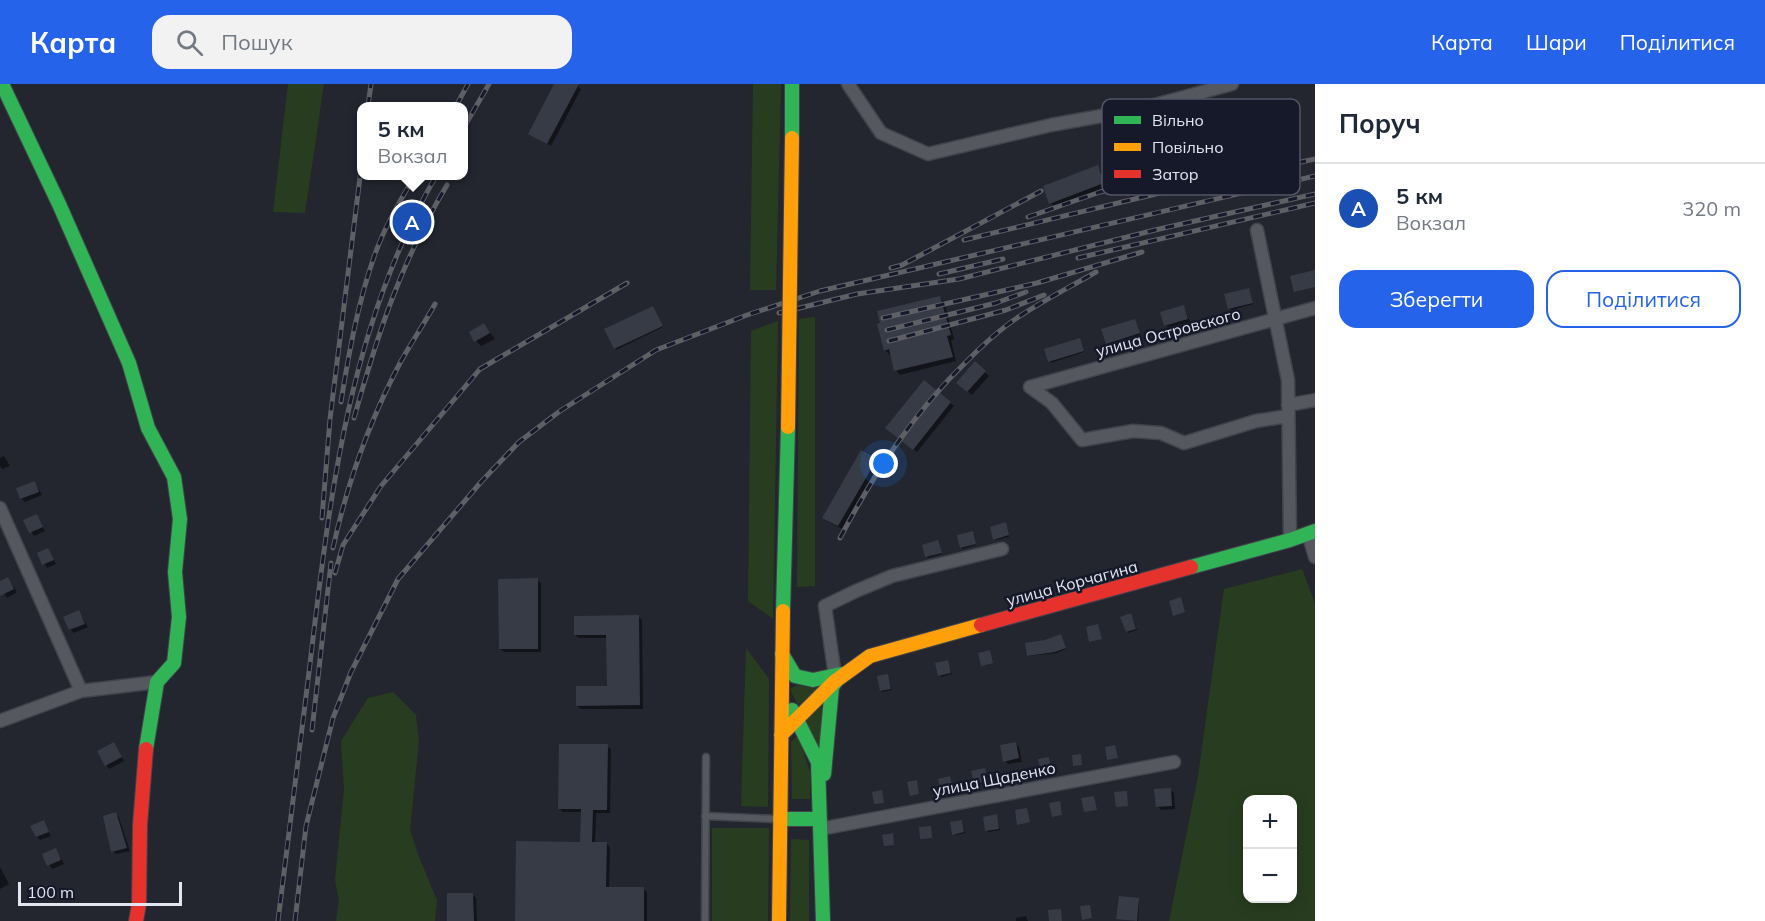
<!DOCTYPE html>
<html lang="uk">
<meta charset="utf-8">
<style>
:root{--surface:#fff;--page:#f2f2f3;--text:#1f2937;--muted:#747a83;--line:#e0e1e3;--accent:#2563eb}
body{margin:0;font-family:Mulish,sans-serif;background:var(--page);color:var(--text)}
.controls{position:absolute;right:18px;bottom:18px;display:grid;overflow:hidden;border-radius:12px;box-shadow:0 3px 15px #0003}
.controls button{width:54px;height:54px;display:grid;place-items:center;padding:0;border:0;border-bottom:2px solid var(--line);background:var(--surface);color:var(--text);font:30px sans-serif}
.scale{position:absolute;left:18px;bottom:15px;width:164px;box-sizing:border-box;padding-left:6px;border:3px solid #e2e6f1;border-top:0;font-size:16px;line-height:21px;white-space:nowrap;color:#e2e6f1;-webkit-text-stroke:4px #15192a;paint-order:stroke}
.you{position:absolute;left:884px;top:380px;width:21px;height:21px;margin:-15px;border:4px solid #fff;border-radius:50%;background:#1a73e8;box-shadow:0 0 0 9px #1a73e833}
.badge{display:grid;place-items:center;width:39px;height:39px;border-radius:50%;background:var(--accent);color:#fff;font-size:20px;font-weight:700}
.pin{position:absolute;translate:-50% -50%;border:3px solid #fff;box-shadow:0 2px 6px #0006}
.popup{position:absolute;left:357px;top:18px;width:111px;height:78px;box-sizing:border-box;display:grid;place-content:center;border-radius:12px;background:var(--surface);filter:drop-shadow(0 2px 4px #0005);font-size:20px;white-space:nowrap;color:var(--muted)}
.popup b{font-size:22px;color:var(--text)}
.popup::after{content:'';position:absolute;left:50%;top:100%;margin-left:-12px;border:12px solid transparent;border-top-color:var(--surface)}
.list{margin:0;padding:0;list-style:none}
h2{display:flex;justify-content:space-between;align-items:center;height:78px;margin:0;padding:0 24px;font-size:26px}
h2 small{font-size:20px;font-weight:400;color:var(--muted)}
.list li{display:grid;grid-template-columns:39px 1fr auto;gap:18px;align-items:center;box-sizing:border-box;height:90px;padding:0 24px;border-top:2px solid var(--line)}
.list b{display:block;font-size:22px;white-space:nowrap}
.list p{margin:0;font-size:20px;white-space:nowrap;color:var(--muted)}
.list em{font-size:20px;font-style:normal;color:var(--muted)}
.actions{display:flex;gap:12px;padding:18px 24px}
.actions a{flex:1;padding:14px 0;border:2px solid var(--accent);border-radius:18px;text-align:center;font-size:21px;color:var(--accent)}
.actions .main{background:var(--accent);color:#fff}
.icon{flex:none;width:33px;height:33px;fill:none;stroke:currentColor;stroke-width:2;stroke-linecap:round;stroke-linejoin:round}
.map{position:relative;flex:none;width:1315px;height:837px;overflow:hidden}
header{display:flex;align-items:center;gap:36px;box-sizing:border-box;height:84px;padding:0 30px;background:var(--accent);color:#fff}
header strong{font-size:28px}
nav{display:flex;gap:33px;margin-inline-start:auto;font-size:21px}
.search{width:420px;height:54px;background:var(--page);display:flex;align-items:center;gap:15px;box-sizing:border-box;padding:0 21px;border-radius:18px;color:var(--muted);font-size:22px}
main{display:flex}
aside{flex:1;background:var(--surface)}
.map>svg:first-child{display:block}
.green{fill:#283d1f;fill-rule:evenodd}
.shadow{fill:#0007}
.building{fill:#373b46}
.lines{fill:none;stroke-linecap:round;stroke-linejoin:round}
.lane-casing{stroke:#40434b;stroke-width:9}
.street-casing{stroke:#40434b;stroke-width:15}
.fast-casing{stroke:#40434b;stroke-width:16}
.slow-casing{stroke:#40434b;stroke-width:16}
.jam-casing{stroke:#40434b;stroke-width:16}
.lane{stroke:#55585f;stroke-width:6}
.street{stroke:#55585f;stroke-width:12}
.fast{stroke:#30b455;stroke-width:14}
.slow{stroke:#ff9f0a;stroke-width:14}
.jam{stroke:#e5322d;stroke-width:14}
.rail-casing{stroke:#5e6066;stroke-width:5}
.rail{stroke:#15192a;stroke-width:3;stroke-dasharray:9;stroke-linecap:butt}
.slow-bridge-casing{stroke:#40434b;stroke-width:16;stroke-linecap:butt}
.slow-bridge{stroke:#ff9f0a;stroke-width:14}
.labels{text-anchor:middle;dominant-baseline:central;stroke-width:5;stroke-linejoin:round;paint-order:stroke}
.street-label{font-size:16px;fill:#e2e6f1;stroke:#15192a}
.key{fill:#15192a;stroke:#525666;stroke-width:1.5}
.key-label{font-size:16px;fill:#e2e6f1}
</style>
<header>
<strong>Карта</strong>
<div class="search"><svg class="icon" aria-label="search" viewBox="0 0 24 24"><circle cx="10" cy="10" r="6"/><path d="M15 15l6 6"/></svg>Пошук</div>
<nav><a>Карта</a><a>Шари</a><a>Поділитися</a></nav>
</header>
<main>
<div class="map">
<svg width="1315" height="837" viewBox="0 0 1315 837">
<rect width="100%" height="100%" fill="#23262f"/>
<path class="green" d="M288,0H324L305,129L273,128Z
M753,0H781L776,206H750Z
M815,233V502L797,503L799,235Z
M778,237L773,535L748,517L751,247Z
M1302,485L1315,519V837H1169L1198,692L1224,505ZM1248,716H1292V814H1248Z
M746,564L769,595L768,723L741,722Z
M797,601L818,605L798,622L790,605Z
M393,608L416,631L419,657L410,746L419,773L437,816L435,837H336L339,816L335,796L344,706L341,657L368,614Z
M824,622L819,671L805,638L820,623Z
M798,651L810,688V715H792L791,658Z
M712,744H769L768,837H712Z
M791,755L809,756V837H790Z"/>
<path class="shadow" d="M556,0H575L581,5L551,62L530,50Z
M1201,73L1204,84L1189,89L1184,76Z
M1097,83L1103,89L1109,105L1056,125L1051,119Z
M1150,97L1153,107L1131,113L1129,112Z
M1249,205L1253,220L1231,226L1229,224Z
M939,213L944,218L954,255L951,256L956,277L900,291L896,286L892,270L890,271L885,266Z
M1184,222L1190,238L1168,243L1165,241Z
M654,225L663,243L616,266L615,264Z
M1135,236L1140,251L1108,260L1107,259Z
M484,241L495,255L481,262L476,257Z
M1080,256L1084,268L1051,279L1050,277Z
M975,279L989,292L972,311L958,299Z
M925,298L954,322L917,368L891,347Z
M4,372L10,382L2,385L0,382V374Z
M876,376L879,380L842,445L828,437Z
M35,399L42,411L25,418L21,414Z
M37,432L45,447L34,452L25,437Z
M1006,441L1009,453L996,456L995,455Z
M974,450L976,461L962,465L961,463Z
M938,458L942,470L928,474L927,472Z
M48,466L56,480L47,484L39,470Z
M8,495L17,508L7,514L0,504V499Z
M537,496L541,499V568H504L500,565Z
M79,528L88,543L74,549L70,545Z
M1131,531L1137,546L1128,549L1127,548Z
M639,533L642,536L643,625H581L577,622L608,603V554H579L575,551Z
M1062,553L1066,565L1057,569L1028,572Z
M948,578L952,590L941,593L940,592Z
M888,592L892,606L882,608L881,607Z
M114,660L124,677L109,685L106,681Z
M1016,660L1019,663L1022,678L1008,680L1005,677Z
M607,662L611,665L610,729H596L595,759H606L610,763L609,805L643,804L647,808V837H516L582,759V728H563L560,725Z
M986,687L988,699L977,701L973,688Z
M1170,706L1174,709L1175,725L1161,726L1157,722Z
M116,730L119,734L130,767L116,770L113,767Z
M996,732L1000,746L988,748L987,747Z
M962,737L965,749L955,751L954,750Z
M43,738L51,752L40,756L37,753Z
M56,766L64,780L52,785L44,771Z
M0,783L9,800L0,805Z
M473,811L476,814L477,837H449Z
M1139,816L1138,837L1117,834Z
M1026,832L1028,837H1016V834Z"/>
<path class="building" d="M554,0H579L547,60L528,50Z
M1200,70L1204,83L1186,88L1182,76Z
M1098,81L1104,99L1049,120L1043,102Z
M1150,96L1153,105L1128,112L1125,102Z
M1315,186V203L1294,208L1290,192Z
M1249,204L1253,219L1228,225L1224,210Z
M940,212L951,251L947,252L953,273L894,287L889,265L884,267L877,240L880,239L877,227Z
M1184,221L1188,235L1164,242L1160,228Z
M653,222L663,242L614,265L604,245Z
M1135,235L1140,249L1106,260L1101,245Z
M484,239L490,249L474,258L469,248Z
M1080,254L1084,267L1048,278L1044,265Z
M975,277L986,287L967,308L956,299Z
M924,296L951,318L913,366L885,344Z
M861,366L877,375L838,442L822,434Z
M35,397L39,408L20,415L16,404Z
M37,430L43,443L29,449L23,436Z
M1006,438L1009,451L993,456L990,443Z
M973,447L976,460L960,464L957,451Z
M938,456L942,469L925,473L922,461Z
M48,464L54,476L42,481L37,469Z
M8,493L14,505L0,512V497Z
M538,494V565H499L498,495Z
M1181,513L1185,528L1173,532L1169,517Z
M79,526L85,540L69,546L63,533Z
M1131,529L1136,545L1126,548L1120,533Z
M639,531L640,621L576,622V602H607L606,551H574V532Z
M1098,540L1102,555L1089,558L1086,543Z
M1061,550L1066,564L1055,568L1027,572L1025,559L1045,556Z
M990,566L993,579L981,582L978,569Z
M948,576L951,589L938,592L935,579Z
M888,590L891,605L880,607L877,592Z
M114,658L122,673L105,682L97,667Z
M1016,658L1019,674L1003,678L1000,661Z
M559,660H608L607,726H593L592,758H607L606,803H644V837H515L516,757L580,758L581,725H558Z
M1115,661L1118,674L1107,676L1105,663Z
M1081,670L1082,681L1073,682L1072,671Z
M1049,673L1051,686L1041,688L1038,675Z
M985,684L988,697L974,700L971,687Z
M950,692L953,704L941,707L938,695Z
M917,696L919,710L910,712L907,698Z
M1171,704L1172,722L1156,723L1154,705Z
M882,706L884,719L874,720L872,708Z
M1127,707L1128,722L1116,723L1114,708Z
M1094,712L1097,726L1084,728L1081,714Z
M1060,717L1062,731L1052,733L1049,719Z
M1027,724L1030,738L1017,741L1015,726Z
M116,728L127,764L111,768L103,732Z
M997,730L999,745L985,747L983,733Z
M44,736L49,748L36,753L30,742Z
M962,736L964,748L952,751L950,738Z
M931,742L932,754L920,755L919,743Z
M893,749L894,761L884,762L882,751Z
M56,764L61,776L47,782L42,770Z
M447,809H473L474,837H447Z
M1119,812L1139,814L1137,837L1116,835Z
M1090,821L1092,834L1082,836L1080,822Z
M1061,825L1062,837H1049L1048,826Z"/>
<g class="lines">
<g class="lane-casing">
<path id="lane" d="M705,732L777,735
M705,837L706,673"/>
</g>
<g class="street-casing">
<path id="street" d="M848,0L881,49L928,70L1051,41L1140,25L1232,0
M1257,146L1288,296L1290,456
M1030,303L1315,224
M1030,303L1052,319L1082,356L1133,347L1161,349L1184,359L1256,337L1288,332
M1288,321L1315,316
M0,424L81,607L157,598
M1308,449L1315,473
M835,592L825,522L856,507L892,492L1002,465
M0,637L81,607
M820,745L1174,678"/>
</g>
<g class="fast-casing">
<path id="fast" d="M2,0L59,120L129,279L148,344L174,393L180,435L175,488L179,533L174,579L157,598L146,665
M792,0V54
M1191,483L1290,456L1315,447
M783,527L788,343
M782,570L795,592L813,596L841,590
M792,626L818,678L823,837
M824,690L832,603L836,597
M780,735H820"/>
</g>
<g class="slow-casing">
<path id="slow" d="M781,651L834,598L870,572L981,541
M779,837L783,527"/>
</g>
<g class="jam-casing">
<path id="jam" d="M981,541L1191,483
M136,837L139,820L140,741L146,665"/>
</g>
<use href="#lane" class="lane"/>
<use href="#street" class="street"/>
<use href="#fast" class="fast"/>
<use href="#slow" class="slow"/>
<use href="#jam" class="jam"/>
<g class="rail-casing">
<path id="rail" d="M368,22L371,0
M456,22L468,0
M463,45L489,0
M1028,133L1100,108L1121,102
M964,156L1168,107L1315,75
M1078,174L1315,119
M891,184L902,181L1041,107
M939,190L1003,175
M779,229L857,210L959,195L1155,146L1315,110
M883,234L1037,199L1142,168
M887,246L996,219L1026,208
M889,257L1006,226L1044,211
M341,318C349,268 358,218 375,170C385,142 400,116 415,92
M354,334C378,249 401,178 447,101
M322,434L330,335L361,85
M840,454C875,388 914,328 968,276C983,261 999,246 1017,234C1042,217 1070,203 1096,188
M333,464C347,400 369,338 400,279C411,259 424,240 435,220
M335,489L343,461L381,402L480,285L627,199
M312,646L331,479
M278,837C288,751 300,666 310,580C330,410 349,243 436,92
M295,837L306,742L333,634L351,588L398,495L481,398L519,358L560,327L656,266L747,231L820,207L1315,92"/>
</g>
<use href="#rail" class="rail"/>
<g class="slow-bridge-casing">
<path id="slow-bridge" d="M788,343L792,54"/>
</g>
<use href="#slow-bridge" class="slow-bridge"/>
</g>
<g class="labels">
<g class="street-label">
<text transform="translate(1168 248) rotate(-15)">улица Островского</text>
<text transform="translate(1072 499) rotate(-15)">улица Корчагина</text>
<text transform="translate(994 695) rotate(-11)">улица Щаденко</text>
</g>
</g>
<rect x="1102" y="15" width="198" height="96" rx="9" class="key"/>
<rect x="1114" y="32" width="27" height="8" fill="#30b455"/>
<rect x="1114" y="59" width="27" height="8" fill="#ff9f0a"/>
<rect x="1114" y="86" width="27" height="8" fill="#e5322d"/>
<g class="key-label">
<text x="1152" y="42">Вільно</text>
<text x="1152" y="69">Повільно</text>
<text x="1152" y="96">Затор</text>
</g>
</svg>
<div class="controls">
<button>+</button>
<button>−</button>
</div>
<div class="scale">100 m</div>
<div class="you"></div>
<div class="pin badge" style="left:412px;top:138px;background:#1a4fb4">A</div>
<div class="popup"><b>5 км</b>Вокзал</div>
</div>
<aside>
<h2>Поруч<small></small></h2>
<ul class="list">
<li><span class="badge" style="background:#1a4fb4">A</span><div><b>5 км</b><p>Вокзал</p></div><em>320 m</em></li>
</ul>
<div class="actions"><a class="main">Зберегти</a><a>Поділитися</a></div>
</aside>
</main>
